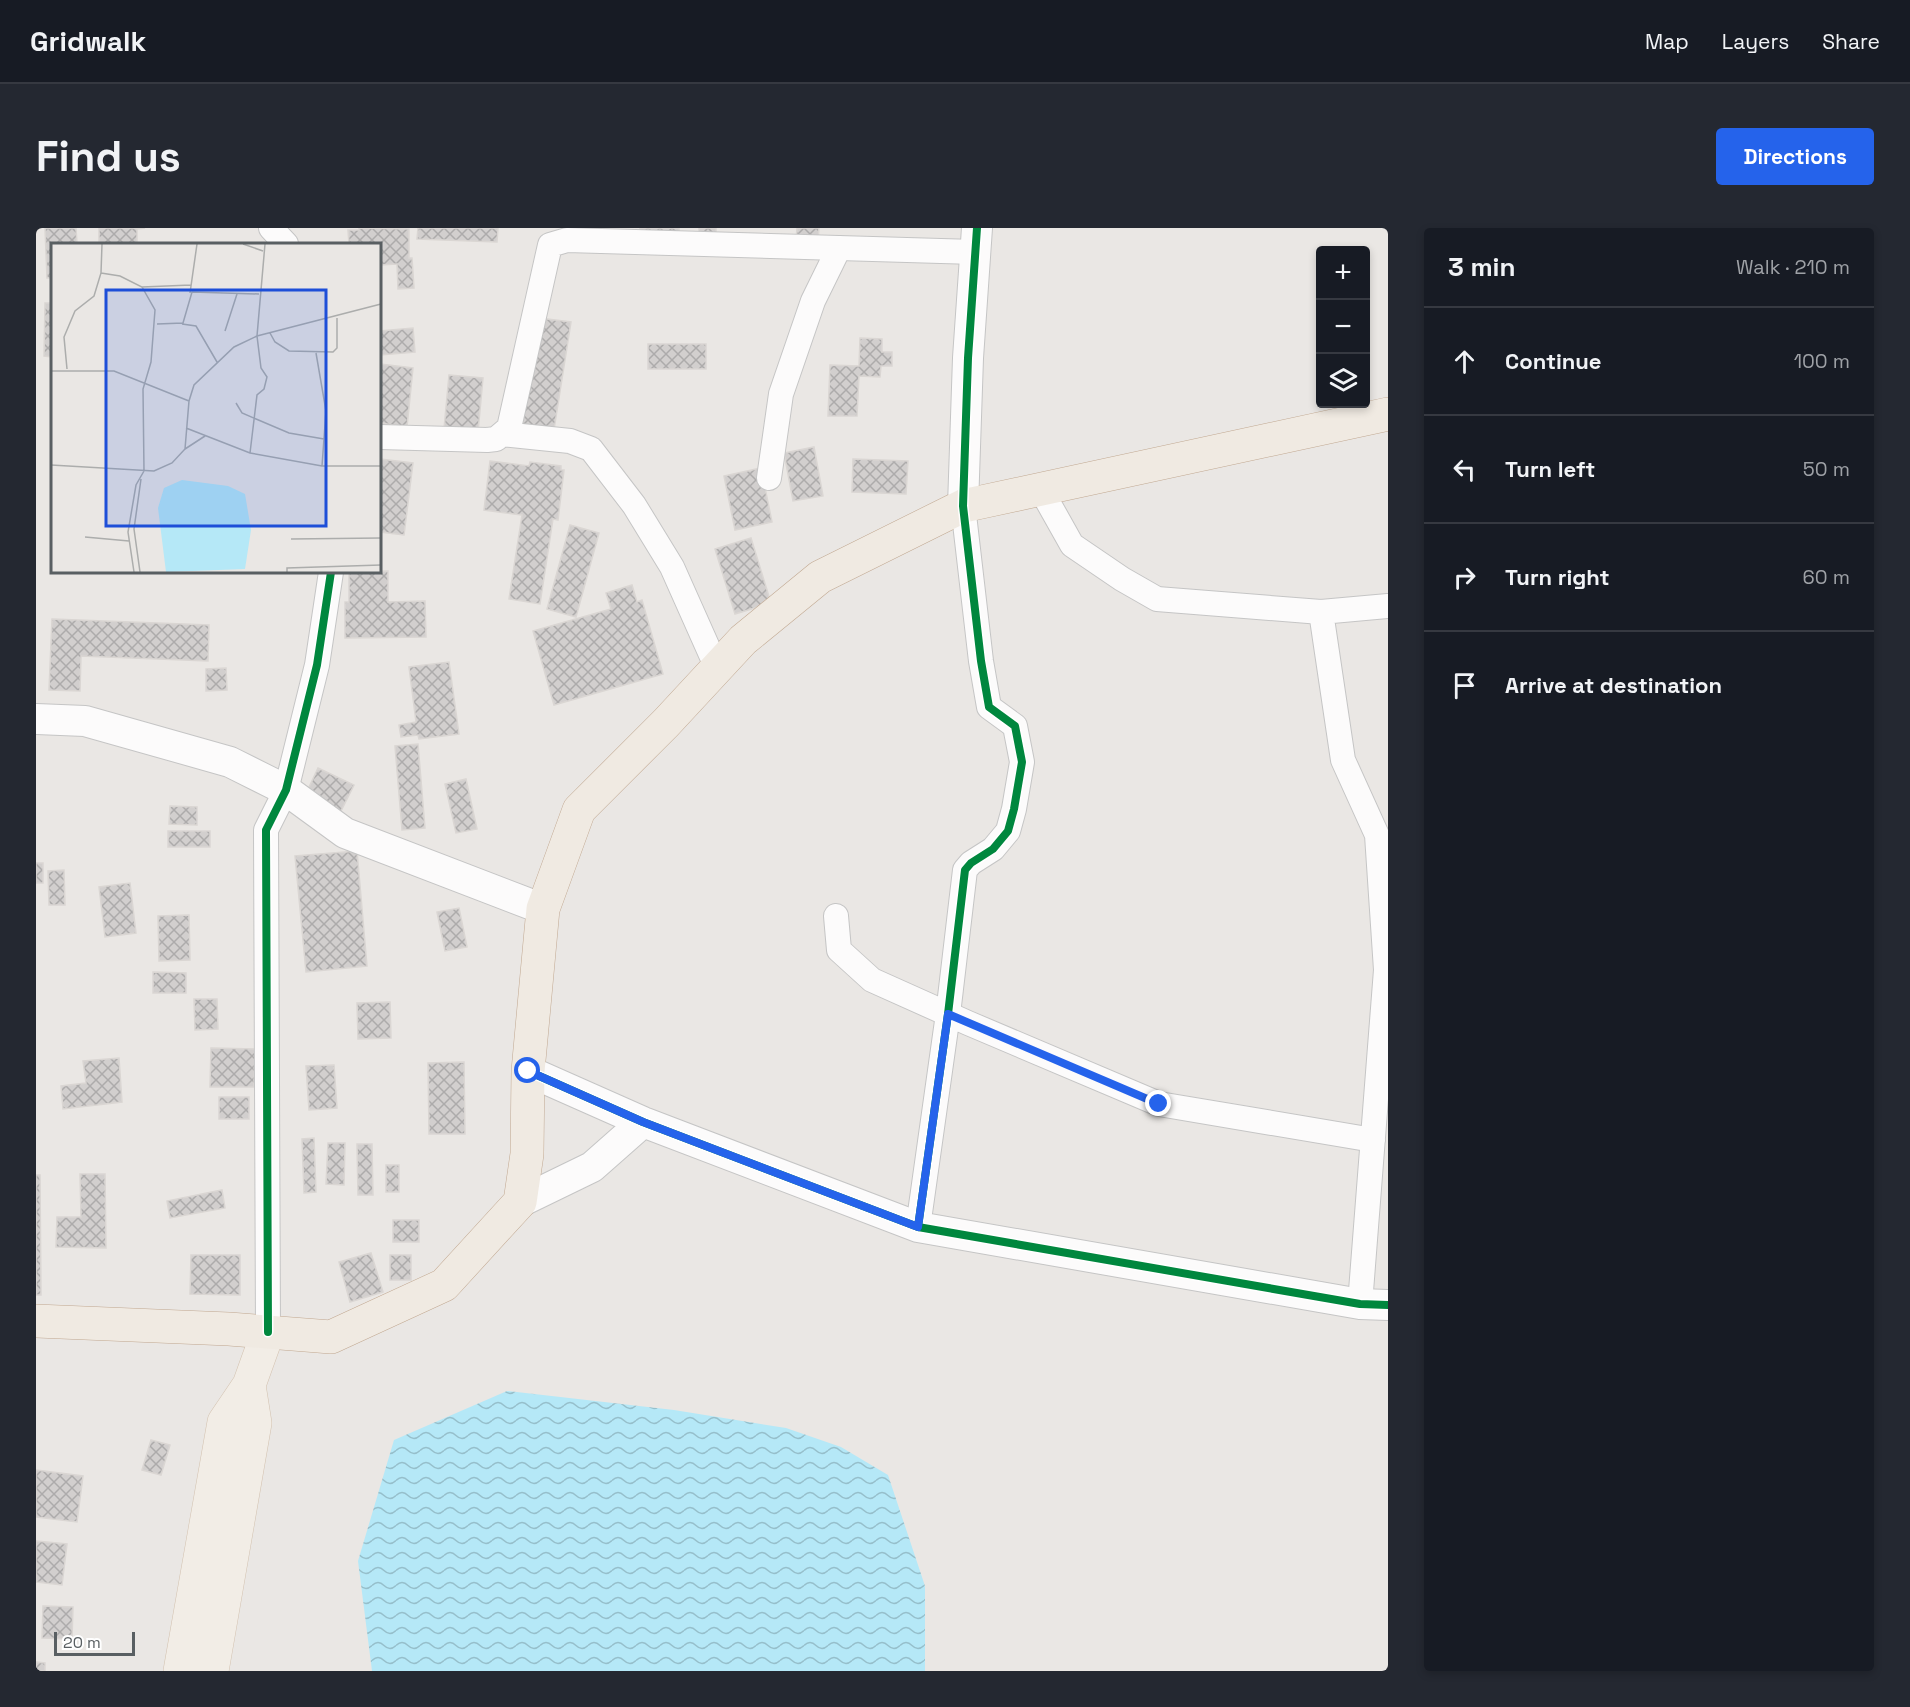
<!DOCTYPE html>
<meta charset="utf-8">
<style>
:root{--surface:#171b24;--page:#242831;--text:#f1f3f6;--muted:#9ea1a6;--line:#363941;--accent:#2563eb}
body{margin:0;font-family:"Space Grotesk",sans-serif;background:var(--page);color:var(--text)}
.controls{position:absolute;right:18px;top:18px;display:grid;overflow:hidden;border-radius:6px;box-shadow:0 3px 9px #0003}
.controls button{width:54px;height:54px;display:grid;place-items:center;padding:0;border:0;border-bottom:2px solid var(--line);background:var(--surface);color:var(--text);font:30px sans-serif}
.scale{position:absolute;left:18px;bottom:15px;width:81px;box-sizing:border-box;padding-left:6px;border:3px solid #595f62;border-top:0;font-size:16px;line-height:21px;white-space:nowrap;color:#595f62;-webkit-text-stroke:4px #fff;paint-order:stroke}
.stop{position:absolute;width:18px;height:18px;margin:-14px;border:4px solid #2563eb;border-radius:50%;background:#fff}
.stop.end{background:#2563eb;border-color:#fff;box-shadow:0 2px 6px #0008}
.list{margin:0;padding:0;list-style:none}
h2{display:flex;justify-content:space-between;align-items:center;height:78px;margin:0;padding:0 24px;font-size:26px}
h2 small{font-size:20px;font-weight:400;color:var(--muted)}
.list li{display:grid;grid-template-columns:39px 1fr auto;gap:18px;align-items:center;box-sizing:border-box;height:108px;padding:0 24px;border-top:2px solid var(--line)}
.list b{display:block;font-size:22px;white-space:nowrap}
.list em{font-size:20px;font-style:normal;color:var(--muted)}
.icon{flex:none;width:33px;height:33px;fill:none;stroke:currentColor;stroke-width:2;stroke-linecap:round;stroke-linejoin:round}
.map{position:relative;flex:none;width:1352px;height:1443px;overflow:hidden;border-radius:6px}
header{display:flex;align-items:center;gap:36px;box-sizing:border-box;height:84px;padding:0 30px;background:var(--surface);border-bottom:2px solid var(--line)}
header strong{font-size:28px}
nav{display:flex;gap:33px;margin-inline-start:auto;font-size:21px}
.intro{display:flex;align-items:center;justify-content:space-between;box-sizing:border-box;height:144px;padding:0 36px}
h1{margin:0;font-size:42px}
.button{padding:15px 27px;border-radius:6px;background:var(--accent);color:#fff;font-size:21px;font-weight:700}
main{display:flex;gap:36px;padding:0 36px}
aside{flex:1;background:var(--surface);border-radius:6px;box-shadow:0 3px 9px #0003}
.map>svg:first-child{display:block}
.water{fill:url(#water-waves)}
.building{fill:url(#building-cross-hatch);stroke:#dad6d3;stroke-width:1.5}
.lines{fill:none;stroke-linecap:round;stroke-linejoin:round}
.minor-casing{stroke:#c5c5c5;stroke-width:26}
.tertiary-casing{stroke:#c5c5c5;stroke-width:32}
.primary-casing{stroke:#d3c2b0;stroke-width:34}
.trunk-casing{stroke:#c1a891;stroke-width:34}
.minor{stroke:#fcfbfb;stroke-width:24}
.tertiary{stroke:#fcfbfb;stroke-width:30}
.primary{stroke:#f2ede6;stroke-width:33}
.trunk{stroke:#f0eae2;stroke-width:33}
.cycleway-casing{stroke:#fff;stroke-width:11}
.cycleway{stroke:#00873e;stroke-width:8}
.route{stroke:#2563eb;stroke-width:8}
.inset-road{fill:none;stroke:#acadac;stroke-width:1.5}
.view{fill:#1d4ed8;fill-opacity:0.15;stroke:#1d4ed8;stroke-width:3}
.inset-edge{fill:none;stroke:#595f62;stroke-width:3}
</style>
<header>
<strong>Gridwalk</strong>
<nav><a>Map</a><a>Layers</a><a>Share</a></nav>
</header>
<div class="intro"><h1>Find us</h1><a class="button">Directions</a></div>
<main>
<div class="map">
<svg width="1352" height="1443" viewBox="0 0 1352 1443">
<defs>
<pattern id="water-waves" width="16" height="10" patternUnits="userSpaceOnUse" patternTransform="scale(1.5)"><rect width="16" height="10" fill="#b5e8f7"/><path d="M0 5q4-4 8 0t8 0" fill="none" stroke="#96bfcb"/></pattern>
<pattern id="building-cross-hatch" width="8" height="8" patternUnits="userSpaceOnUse" patternTransform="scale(1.5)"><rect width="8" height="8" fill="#d2cfce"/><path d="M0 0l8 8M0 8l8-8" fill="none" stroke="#adabab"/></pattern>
</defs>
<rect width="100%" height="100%" fill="#eae7e4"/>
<path class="water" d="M471,1163L638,1182L750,1200L805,1219L852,1247L889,1358V1443H336L322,1333L358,1212Z"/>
<path class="building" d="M9,0H40L41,16H16V50H11Z
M63,0H109L101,1V16H63Z
M323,0L373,1V30H376L378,60L362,61L361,36L344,37V16H313L312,2H323Z
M382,0H462L461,14L381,11Z
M604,0H643L644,10L604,11Z
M663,0H680V11H663Z
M761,0H783L782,14L760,12Z
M9,75H16V129L8,128Z
M503,90L535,94L517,208L485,203Z
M377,100L379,124L344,127V103Z
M824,110L846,111V124H856V138H845L844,149L823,148L821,188H792L794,137L823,138Z
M612,116H670V141H612Z
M344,136L377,140L371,199L344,195Z
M413,147L447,150L442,204L408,201Z
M778,219L787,268L757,273L748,225Z
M344,231L377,235L368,307L344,304Z
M817,231L872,233L870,266L816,264Z
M454,233L493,238L494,234L525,238V242H528L522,292L517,291L504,376L473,371L486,287L448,282Z
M725,240L736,294L699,302L688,248Z
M534,297L563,305L540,389L511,381Z
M715,310L735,375L699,386L679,321Z
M352,343V374L389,373L390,409L309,410V374H313V344Z
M596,357L601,374L606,372L627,446L518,477L497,403L575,381L570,365Z
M16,391L173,397L172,433L45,428L44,463L13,462Z
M413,434L423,506L383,511L382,507L365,509L363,497L380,494L373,439Z
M190,440L191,462L170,463V441Z
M382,516L389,600L366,602L359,518Z
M282,540L318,557L303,587L268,570Z
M430,551L441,601L420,605L409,556Z
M134,578L161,579V597L133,596Z
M132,603H174V619H132Z
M321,623L331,738L270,744L259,628Z
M0,635H7V655H0Z
M28,642L29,677H13L12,643Z
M94,655L100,705L69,709L63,659Z
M423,680L431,719L409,723L401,684Z
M153,687L154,732L123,733L122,688Z
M117,744L150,745V765H117Z
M158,771H181L182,801L159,802Z
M354,774L355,810L322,811L321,775Z
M175,820L219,821L218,859H174Z
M83,830L86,874L27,881L25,858L50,855L47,833Z
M428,834L429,906H393L392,835Z
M298,837L301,880L273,882L270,838Z
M183,869H213V891H183Z
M278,910L280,964L268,965L266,911Z
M292,915H309L308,957L290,956Z
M321,916H336L337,967H322Z
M350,937H363V964H350Z
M44,946H69L70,1020L20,1019L21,989H45Z
M0,947H4L5,1067H0Z
M186,962L189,980L134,990L131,973Z
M357,992H383V1014H357Z
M335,1025L347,1064L314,1074L303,1034Z
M155,1027H204V1067L154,1066Z
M354,1027H375V1052H354Z
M115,1212L134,1217L125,1247L106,1242Z
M0,1242L47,1248L41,1294L0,1289Z
M0,1313L31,1316L26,1357L0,1354Z
M7,1378L37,1379L36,1411L6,1410Z
M0,1434L9,1435V1443H0Z"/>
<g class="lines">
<g class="minor-casing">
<path id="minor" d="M235,0L250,16
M466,206L534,213L555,221L598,277L636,339L681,440
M344,209L451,212L460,211L473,200L514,17L531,12L939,24
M733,250L745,166L777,73L803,20
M1004,260L1036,317L1086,351L1121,371L1285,384L1352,378
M1285,384L1307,532L1341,607L1350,742L1324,1076
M800,688L803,722L836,752L932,795L1123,876L1337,912
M882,999L912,786L929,642L935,635L957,621L972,603L978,581L986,534L979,498L953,479L945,433L927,278
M232,1104L230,602L250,562L281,437L295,344"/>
</g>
<g class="tertiary-casing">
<path id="tertiary" d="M927,278L932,130L941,0
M0,491L49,493L194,534L250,562L309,605L507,681
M492,843L607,894L882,999L1324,1076L1352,1077
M484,974L556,939L607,894"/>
</g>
<g class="primary-casing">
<path id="primary" d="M144,1443L188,1194L213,1157L232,1104
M176,1443L219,1195L213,1157"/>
</g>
<g class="trunk-casing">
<path id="trunk" d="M0,1093L193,1101L295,1109L408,1057L484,974L491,926L492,843L507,681L543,582L630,495L707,412L784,349L927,278L1352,186"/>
</g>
<use href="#minor" class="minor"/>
<use href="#tertiary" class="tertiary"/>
<use href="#primary" class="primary"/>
<use href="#trunk" class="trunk"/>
<g class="cycleway-casing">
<path id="cycleway" d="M492,843L607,894L882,999L1324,1076L1352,1077
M882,999L912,786L929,642L935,635L957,621L972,603L978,581L986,534L979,498L953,479L945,433L927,278L932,130L941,0
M232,1104L230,602L250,562L281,437L295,344"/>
</g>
<use href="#cycleway" class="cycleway"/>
</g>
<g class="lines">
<path class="route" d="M492,843L607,894L882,999L912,786L1123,876"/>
</g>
<g transform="translate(15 15)">
<rect width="330" height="330" fill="#eae7e4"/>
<path d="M131,237L177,243L194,251L200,287L194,326L115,329L107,265L113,245Z" fill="#b5e8f7"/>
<path class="inset-road" d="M192,1L212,8M50,30L69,33L91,44L104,67L100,119L92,146L93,228M91,44L140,42M139,50L146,1M106,81L132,80L141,49L208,51M131,81L145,83L166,119M174,88L186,51M219,90L224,99L238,108L282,109L286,105V75M265,110L275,168L271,223M16,126L13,94L24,68L43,53L50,30L51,1M0,128H63L138,158M185,160L191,170L238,190L273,196M135,185L199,210L271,223H330M134,206L154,193M199,210L206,152L213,146L216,134L210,125L206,93L214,1M0,222L103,228L121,220L134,206L138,158L143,142L183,104L206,93L330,61M34,294L78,298M240,296L330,295M83,329L77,289L85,242L93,228M89,329L83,286L90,236M236,329V325L330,322"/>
<path class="view" d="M55,47H275V283H55Z"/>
<rect width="330" height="330" class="inset-edge"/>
</g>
</svg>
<div class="controls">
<button>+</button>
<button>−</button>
<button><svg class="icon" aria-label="layers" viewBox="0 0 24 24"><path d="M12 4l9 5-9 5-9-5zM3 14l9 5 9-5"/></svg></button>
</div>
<div class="scale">20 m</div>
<div class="stop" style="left:492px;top:843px"></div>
<div class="stop end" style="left:1123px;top:876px"></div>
</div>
<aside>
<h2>3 min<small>Walk · 210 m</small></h2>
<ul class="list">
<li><svg class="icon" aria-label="ahead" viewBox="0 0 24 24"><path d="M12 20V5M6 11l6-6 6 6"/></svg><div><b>Continue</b></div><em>100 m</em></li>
<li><svg class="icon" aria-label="left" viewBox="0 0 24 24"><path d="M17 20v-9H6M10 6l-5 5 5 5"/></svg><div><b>Turn left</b></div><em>50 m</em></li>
<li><svg class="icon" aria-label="right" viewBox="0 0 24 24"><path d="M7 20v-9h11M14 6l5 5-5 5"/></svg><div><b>Turn right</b></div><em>60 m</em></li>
<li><svg class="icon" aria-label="arrive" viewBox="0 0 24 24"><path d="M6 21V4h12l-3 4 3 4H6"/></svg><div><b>Arrive at destination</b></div></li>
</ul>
</aside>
</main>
